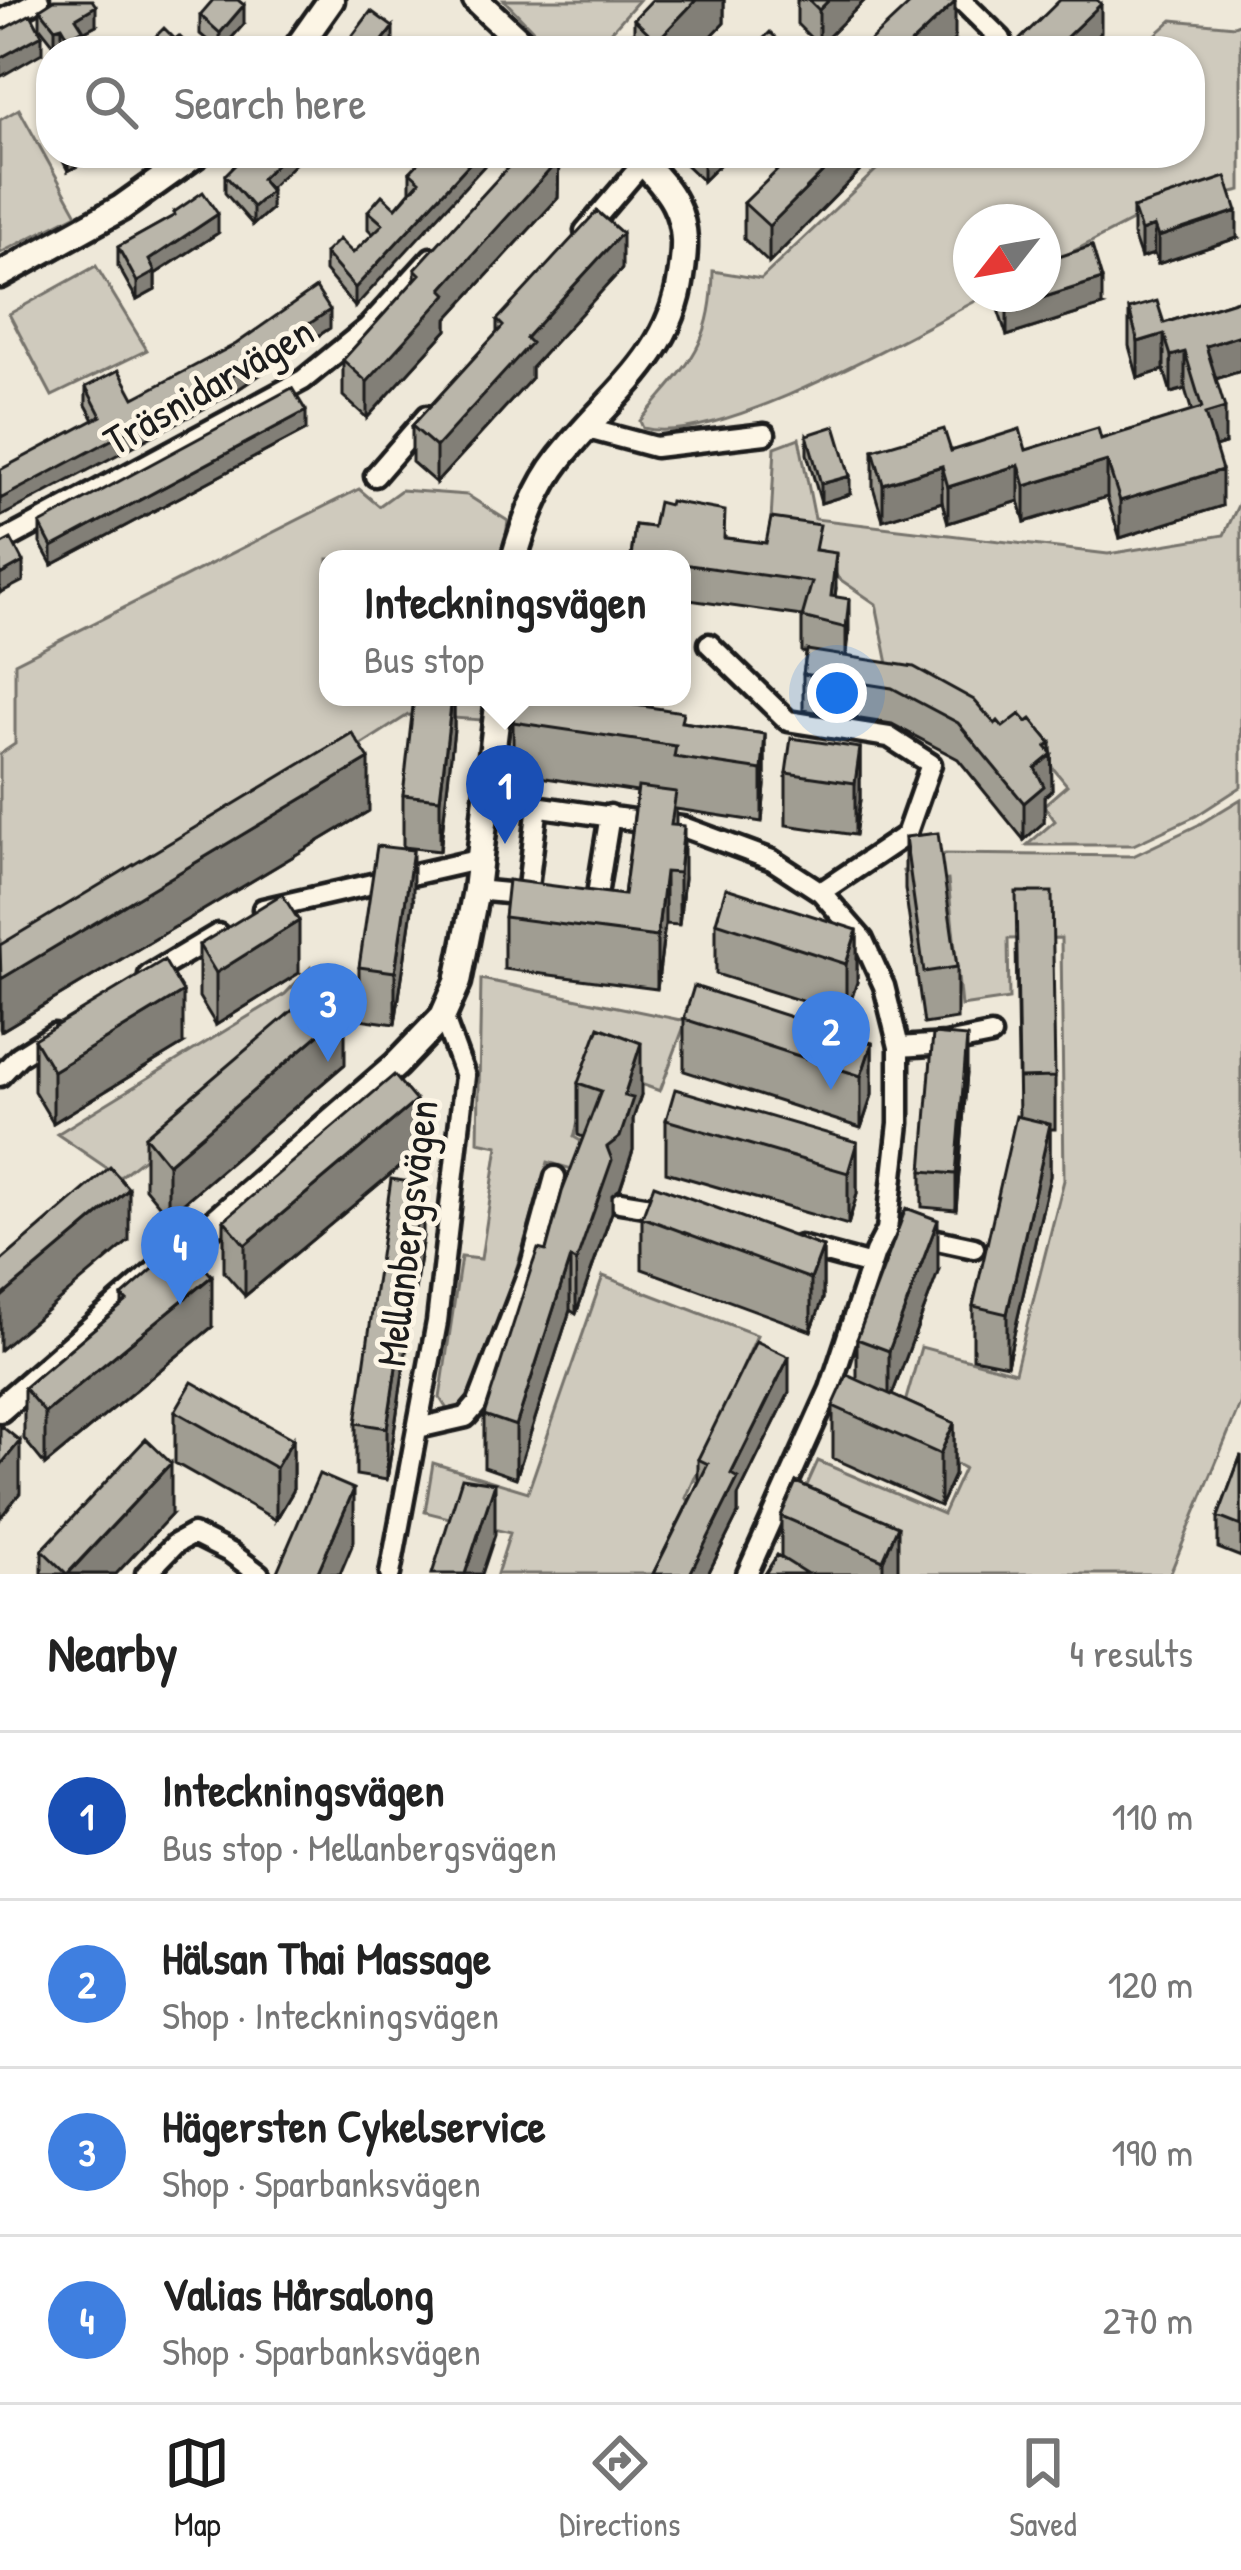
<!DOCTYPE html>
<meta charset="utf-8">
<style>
:root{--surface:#fff;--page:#f6f6f6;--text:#222;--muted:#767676;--line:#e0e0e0;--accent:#1c1c1c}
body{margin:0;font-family:"Patrick Hand",sans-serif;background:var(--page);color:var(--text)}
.compass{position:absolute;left:953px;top:204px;width:108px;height:108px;border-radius:50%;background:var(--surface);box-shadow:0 3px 9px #0004;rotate:239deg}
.you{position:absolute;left:837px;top:693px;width:42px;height:42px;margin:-30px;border:9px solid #fff;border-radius:50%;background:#1a73e8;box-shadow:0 0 0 18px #1a73e833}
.badge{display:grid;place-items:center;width:78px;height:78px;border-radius:50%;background:var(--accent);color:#fff;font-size:39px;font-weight:700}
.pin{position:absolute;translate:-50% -99px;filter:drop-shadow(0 3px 6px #0008)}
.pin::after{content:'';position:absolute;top:63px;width:42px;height:36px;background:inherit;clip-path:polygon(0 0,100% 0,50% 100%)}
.popup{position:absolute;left:319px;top:550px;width:372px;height:156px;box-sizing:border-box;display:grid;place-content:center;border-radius:24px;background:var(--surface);filter:drop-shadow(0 3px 9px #0005);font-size:39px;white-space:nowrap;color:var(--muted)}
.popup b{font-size:45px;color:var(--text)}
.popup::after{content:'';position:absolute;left:50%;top:100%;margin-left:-24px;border:24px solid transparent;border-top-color:var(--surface)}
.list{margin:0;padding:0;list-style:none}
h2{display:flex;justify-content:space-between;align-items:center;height:156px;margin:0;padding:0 48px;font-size:51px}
h2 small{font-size:39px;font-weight:400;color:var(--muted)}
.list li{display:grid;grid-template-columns:78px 1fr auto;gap:36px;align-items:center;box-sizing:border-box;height:168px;padding:0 48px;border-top:3px solid var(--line)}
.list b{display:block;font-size:45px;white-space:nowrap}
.list p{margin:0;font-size:39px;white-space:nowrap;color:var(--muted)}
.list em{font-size:39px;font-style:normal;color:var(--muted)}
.icon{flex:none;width:66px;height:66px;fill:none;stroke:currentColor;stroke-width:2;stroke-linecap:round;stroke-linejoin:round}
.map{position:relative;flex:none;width:1241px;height:1574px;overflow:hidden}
.search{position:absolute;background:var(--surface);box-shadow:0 3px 9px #0004;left:36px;right:36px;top:36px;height:132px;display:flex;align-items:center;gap:30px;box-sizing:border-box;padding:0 42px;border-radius:48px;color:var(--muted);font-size:45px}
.sheet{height:828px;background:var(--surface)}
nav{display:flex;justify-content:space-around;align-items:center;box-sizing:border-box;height:168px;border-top:3px solid var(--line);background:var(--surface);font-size:33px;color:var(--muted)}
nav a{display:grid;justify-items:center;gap:6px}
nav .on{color:var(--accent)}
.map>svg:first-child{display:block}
.green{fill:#cfcabd;stroke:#76736c;stroke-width:3}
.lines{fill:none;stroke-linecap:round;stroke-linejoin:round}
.minor-casing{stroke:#1c1c1c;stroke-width:27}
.tertiary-casing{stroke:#1c1c1c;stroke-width:33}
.minor{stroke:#fcf5e5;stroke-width:18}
.tertiary{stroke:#fcf5e5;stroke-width:24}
.wall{fill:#a09d92;stroke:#1c1c1c;stroke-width:3}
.shaded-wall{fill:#827f77;stroke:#1c1c1c;stroke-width:3}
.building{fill:#bab6aa;stroke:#1c1c1c;stroke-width:3}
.labels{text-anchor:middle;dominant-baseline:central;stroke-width:10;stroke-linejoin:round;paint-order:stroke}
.street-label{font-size:42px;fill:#1c1c1c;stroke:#fcf5e5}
</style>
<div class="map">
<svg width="1241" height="1574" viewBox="0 0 1241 1574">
<rect width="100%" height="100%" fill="#eee8d9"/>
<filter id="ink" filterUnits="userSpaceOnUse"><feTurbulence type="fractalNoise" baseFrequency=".00833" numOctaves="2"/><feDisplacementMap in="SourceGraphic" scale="24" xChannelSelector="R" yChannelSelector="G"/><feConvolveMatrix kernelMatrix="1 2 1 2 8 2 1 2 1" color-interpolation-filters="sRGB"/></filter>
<g filter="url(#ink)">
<path class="green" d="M504,0H639L594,51H553Z
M1172,20L1234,26L1241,23V190L1151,211L1043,267V222H971V294H989C917,331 718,448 643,428L640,421C686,365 712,349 713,271L761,279L894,153H1190V51H1099L1114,37H1153Z
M19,109L77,214L0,253V120Z
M96,266L147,350L52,396L9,314Z
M799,438L815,519L1108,554L1224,535L1241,499V787L1196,816L1133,845H1027L1055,821L1044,805L1067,785L1028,738L893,689L876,604L838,578L823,551L770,540L775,447Z
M359,489L379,506L401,490L467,495L508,521L503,559H328V697H485L482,720L408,715L267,805L0,966V754L15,744V663Z
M1241,799V1402L1170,1574H902L790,1523L818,1461L943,1514L964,1468L896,1434L921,1347L1015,1372L1064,1180L1061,938L1008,939L1009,999L961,1006L948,880L907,883L903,871L945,854L1133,856L1198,825Z
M310,968L316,1030L280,1051L120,1177L57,1134L285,994Z
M481,979L686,1021L660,1091L593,1067L574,1137L591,1147L582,1172L548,1162L478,1399L460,1414H450L440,1398L461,1257L481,1259L498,1146L478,1142Z
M603,1276L757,1335L686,1498L694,1504L659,1574H497L510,1533L425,1512L433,1463L528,1492Z"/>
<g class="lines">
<g class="minor-casing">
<path id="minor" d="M961,0L1001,39
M0,21L39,0
M585,231L643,163
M588,429L655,447L765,434
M375,476L427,416
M0,543L303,380L367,328L431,258
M709,644L788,721L889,737L931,764L906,835L821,892
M476,890L527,895
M537,896L527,895L537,813L542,807L683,827L772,860L821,892L863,940L884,986L899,1047V1123L887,1230L875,1253L830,1389L747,1574
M581,904L596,901L610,815
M263,909L481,859
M149,975L218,934
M899,1047L946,1044L991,1035
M0,1076L19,1056L54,1034
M620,1202L669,1210
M914,1235L974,1248
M800,1246L871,1265
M418,1428L466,1417L478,1403L531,1265L555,1177
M146,1574L175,1544L193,1534L231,1553L259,1574
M390,1574L437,1322L465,1076L443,1016"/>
</g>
<g class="tertiary-casing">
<path id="tertiary" d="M476,0L530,51
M295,51L331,0
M0,275L121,208L198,153
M514,559C524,524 537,487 560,458C608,397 670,358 681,277C685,251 687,228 675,204C666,185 648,169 635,153
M0,1409L396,1065L443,1016L458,982L476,890L499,697"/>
</g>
<use href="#minor" class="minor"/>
<use href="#tertiary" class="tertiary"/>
</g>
<path class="wall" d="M724,0V23L697,51H634V19Z
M797,0H865L819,46L797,24Z
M40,9L96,25L83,32V48L78,51H65L62,45L55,46L40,27Z
M200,15L244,24L220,51L200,34Z
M59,153H98V155L68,171Z
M559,153L558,198L447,319V330L367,418L343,396V360L415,280V269Z
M680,153H731L703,181L680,159Z
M867,153V164L769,263L744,239V203Z
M439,158L355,307L325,271V253H353L373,234L368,229V211L396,208L410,191V172Z
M225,175L270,189L271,209L253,225L225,193Z
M1133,208L1237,238L1158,264L1154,254L1141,258L1133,235Z
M174,212L218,233L155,274V290L137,300L118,266V247L174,216Z
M622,269L531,368V379L436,483L412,462V426L497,333V320Z
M996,294H1043L1102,306L1007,336L996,304Z
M1241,299V371L1216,379L1225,444L1215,447L1222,506L1120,538L1107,497L1025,522L1019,501L948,523L942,502L883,520L873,487V450H1026L1101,439L1192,412L1185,389L1171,393L1164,370L1138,378L1129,346V309L1164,323Z
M330,328L228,396L94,420L86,405V387L134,398Z
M306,430L52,565L40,543V524Z
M807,435L850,494L821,503L807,454Z
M635,525L820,551L836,588L835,597L849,634L846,656L1003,727L1051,752L1052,790L1044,797V822L1024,840L958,759L892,724L803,710V674L806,653L802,652V616L682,599V559H631Z
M454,697V729L440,851L403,847V795Z
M513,722H683L765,734V786L762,822L676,809V825L684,878L679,925L665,924L657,989L504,969V917L624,895L637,792L513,773Z
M860,748V800L855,835L786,825V773Z
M369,811L1,1031L0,1029V945Z
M905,837L957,967V1019L924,1024L905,889Z
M413,902L395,1024L359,1019V967Z
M716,922L857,930V982L846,1015L716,974Z
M1016,944L1055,1077V1129H1050V1176L1007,1365L973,1358V1306L1019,1117Z
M199,945L299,973L216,1025L199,997Z
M684,1019L872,1043V1095L861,1128L684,1071Z
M34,1039L183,1044L53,1123L34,1091Z
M345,1064L168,1216L145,1188V1136Z
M967,1073L956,1210L922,1207V1171Z
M578,1083L641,1095L633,1119V1150L620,1189L612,1195V1212L576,1314L570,1310L516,1478L484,1467V1415L546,1251L583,1137L578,1135Z
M666,1120L857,1142V1194L848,1225L666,1172Z
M416,1153L245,1296L224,1272V1220Z
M642,1217L823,1247V1299L811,1331L642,1269Z
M423,1236L387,1480L356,1475V1423Z
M938,1272L892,1395L954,1423V1475L940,1506L833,1458V1406L857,1380V1339Z
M122,1296L212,1327L45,1465L24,1439V1388L122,1305Z
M789,1393L738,1496V1514L708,1574H653L698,1483V1459Z
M175,1411L293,1439V1491L276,1520L175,1463Z
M1241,1455V1557L1218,1548V1517Z
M796,1482L898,1574H765L781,1558V1516Z
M171,1515L116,1574H42V1550Z"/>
<path class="shaded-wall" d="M696,0H724V23L697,51H657V41Z
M829,0H865L819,46V10Z
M955,2V39L942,51H903Z
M1101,4V32L1081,51H1052Z
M244,5V24L220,51V33Z
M96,6V25L83,32V48L78,51H69V38L76,18Z
M62,26V45L55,46V28Z
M393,27V45L389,51H375Z
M42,35V53L0,77V58Z
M68,153H98V155L68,171Z
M287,153H306L261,197V179Z
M479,153H496L355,307V288Z
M555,153H559L558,198L447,319V330L367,418V382L442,289Z
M703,153H731L703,181Z
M842,153H867V164L769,263V226Z
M271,191V209L253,225V207Z
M1237,211V238L1158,264V237Z
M218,214V233L155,274V290L137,300V282L149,260Z
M1154,226V254L1141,258V231Z
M622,233V269L531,368V379L436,483V447L526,338Z
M1102,279V306L1007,336V309Z
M330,310V328L228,396L0,517V499Z
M1164,334V370L1138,378V342Z
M1241,335V371L1206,382V346Z
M1185,352V389L1171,393V356Z
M1225,408V444L1205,450V414Z
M306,411V430L52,565V547Z
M1107,461V497L1025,522V486Z
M1019,465V501L948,523V487Z
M942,466V502L883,520V484Z
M1222,470V506L1120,538V501Z
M850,476V494L821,503V484Z
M836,553V588L832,625L831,596Z
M23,562V581L0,593V575Z
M849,599V634L846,664V628Z
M452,697H454V729L440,851V799Z
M765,734V786L762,822V770Z
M1051,743L1052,790L1044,797V822L1024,840V803L1035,768L1046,747Z
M860,748V800L855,835V783Z
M369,759V811L1,1031V979Z
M684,826V878L679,925V873Z
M413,850V902L395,1024V972Z
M665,872V924L657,989V937Z
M299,921V973L216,1025V973Z
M857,930V982L846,1015V964Z
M183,992V1044L53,1123V1071Z
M345,1012V1064L168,1216V1164Z
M967,1037V1073L956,1210V1174Z
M641,1043V1095L633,1119V1150L620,1189L612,1195V1212L576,1314V1262L607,1147Z
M872,1043V1095L861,1128V1076Z
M416,1101V1153L245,1296V1245Z
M1050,1124V1176L1007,1365V1314Z
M857,1142V1194L848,1225V1173Z
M423,1184V1236L387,1480V1428Z
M129,1189V1241L0,1350V1298Z
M938,1220V1272L889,1403V1351Z
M823,1247V1299L811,1331V1279Z
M570,1258V1310L516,1478V1426Z
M212,1276V1327L45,1465V1413Z
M789,1357V1393L738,1496V1514L708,1574H690L731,1474Z
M954,1423V1475L940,1506V1454Z
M293,1439V1491L276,1520V1468Z
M20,1441V1493L0,1518V1466Z
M171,1463V1515L116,1574H68Z
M495,1483V1535L482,1574H465Z
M354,1489V1541L340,1574H317Z
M898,1526V1574H883V1560Z"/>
<path class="building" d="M54,0H92L96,6L76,18L83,29L69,38L62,26L55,28L40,9Z
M213,0H238L244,5L220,33L200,15Z
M652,0H696L657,41L634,19Z
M809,0H829L819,10Z
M914,0H953L955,2L903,51H870L865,46Z
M1060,0H1097L1101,4L1052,51H1008Z
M371,11L393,27L375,51H341Z
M31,14L42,35L0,58V31Z
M164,28L175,39L179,36L194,51H158L150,42Z
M770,32L789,51H751Z
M247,153H287L261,179L271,191L253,207L225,175Z
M428,153L439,158L444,153H479L355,288L325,253L339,239L353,253L383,224L368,211L382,195L396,208L420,181L410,172Z
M521,153H555L552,156L558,161L442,289L447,294L367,382L343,360L420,274L415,269Z
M795,153H842L769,226L744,203Z
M1226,177L1237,211L1158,237L1154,226L1141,231L1133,208Z
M203,192L218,214L149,260L155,272L137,282L118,247L175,215L174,212Z
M597,211L622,233L526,338L531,343L436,447L412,426L503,326L497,320Z
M1092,246L1102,279L1007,309L1002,294H1043V262Z
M316,288L330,310L228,378L0,499V470L101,416L86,387L119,370L134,398L236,344Z
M1241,299V335L1206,346L1225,408L1205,414L1222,470L1120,501L1107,461L1025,486L1019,465L948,487L942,466L883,484L873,450L944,429L951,451L1020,429L1026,450L1098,428L1101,439L1202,408L1185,352L1171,356L1164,334L1138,342L1129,309L1157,301L1164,323Z
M292,388L306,411L52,547L40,524Z
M835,426L850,476L821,484L807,435Z
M670,501L725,511L724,538L766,543L771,518L820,525L815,550L836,553L831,596L849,599L846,628L802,617L812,582L682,564V559L631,557L635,525L653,527L658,502L669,505Z
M11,539L23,562L0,575V545Z
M807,650L914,667L974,700L995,724L998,721L1003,727L1020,714L1027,722L1031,719L1051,743L1046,747L1052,754L1035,768L1044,786L1024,803L958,723L892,688L803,674Z
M414,697H452L440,799L403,795Z
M516,697H581L683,712L681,722L765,734L762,770L674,757L676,746L513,722Z
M352,733L369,759L1,979L0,945Z
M791,738L860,748L855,783L786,773Z
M638,787L676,792L671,825L684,826L679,873L665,872L657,937L504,917L508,880L624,895Z
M938,833L957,967L924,972L905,837Z
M377,846L413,850L395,972L359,967Z
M726,888L857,930L846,964L716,922Z
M1016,892H1052L1055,1077L1019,1078Z
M282,894L299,921L216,973L199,945Z
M164,960L183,992L53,1071L34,1039Z
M322,985L345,1012L168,1164L145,1136Z
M694,986L872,1043L861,1076L684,1019Z
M599,1027L641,1043L624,1096L633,1098L620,1137L607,1147L612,1160L576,1262L570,1258L516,1426L484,1415L532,1266L538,1249L546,1251L562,1192L601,1091L578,1083Z
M933,1034L967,1037L956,1174L922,1171Z
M394,1075L416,1101L245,1245L224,1220Z
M675,1089L857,1142L848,1173L666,1120Z
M1016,1116L1050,1124L1007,1314L973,1306Z
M110,1167L129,1189L0,1298V1262Z
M391,1179L423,1184L387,1428L356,1423Z
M654,1185L823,1247L811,1279L642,1217Z
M906,1208L938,1220L889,1351L857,1339Z
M183,1243L212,1276L45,1413L24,1388L127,1301L122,1296Z
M756,1341L789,1357L731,1474L738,1478L690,1574H653L708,1464L698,1459Z
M847,1375L954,1423L940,1454L833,1406Z
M192,1382L293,1439L276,1468L175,1411Z
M0,1425L20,1441L0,1466Z
M146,1439L171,1463L67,1574L42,1550Z
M1241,1455V1526L1218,1517Z
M319,1474L354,1489L317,1574H276Z
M462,1478L495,1483L465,1574H432Z
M796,1482L898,1526L883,1560L781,1516Z
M777,1555L806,1573V1574H765Z"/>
</g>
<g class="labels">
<g class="street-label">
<text transform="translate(208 385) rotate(-30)">Träsnidarvägen</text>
<text transform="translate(406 1233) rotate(-83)">Mellanbergsvägen</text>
</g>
</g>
</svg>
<svg class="compass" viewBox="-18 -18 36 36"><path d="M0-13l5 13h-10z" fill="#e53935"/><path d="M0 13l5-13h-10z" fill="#767676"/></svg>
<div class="you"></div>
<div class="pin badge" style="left:505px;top:844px;background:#1a4fb4">1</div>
<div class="popup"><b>Inteckningsvägen</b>Bus stop</div>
<div class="pin badge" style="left:831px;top:1090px;background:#3f7fe0">2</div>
<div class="pin badge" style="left:328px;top:1062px;background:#3f7fe0">3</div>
<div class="pin badge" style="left:180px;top:1305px;background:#3f7fe0">4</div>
<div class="search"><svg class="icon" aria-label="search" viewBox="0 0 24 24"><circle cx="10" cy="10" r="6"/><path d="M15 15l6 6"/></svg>Search here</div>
</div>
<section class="sheet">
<h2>Nearby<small>4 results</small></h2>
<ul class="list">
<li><span class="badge" style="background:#1a4fb4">1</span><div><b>Inteckningsvägen</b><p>Bus stop · Mellanbergsvägen</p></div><em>110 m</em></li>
<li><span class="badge" style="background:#3f7fe0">2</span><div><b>Hälsan Thai Massage</b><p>Shop · Inteckningsvägen</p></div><em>120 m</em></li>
<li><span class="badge" style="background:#3f7fe0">3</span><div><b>Hägersten Cykelservice</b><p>Shop · Sparbanksvägen</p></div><em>190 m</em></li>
<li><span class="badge" style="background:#3f7fe0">4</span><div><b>Valias Hårsalong</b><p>Shop · Sparbanksvägen</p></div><em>270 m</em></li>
</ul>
</section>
<nav>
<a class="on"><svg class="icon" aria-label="map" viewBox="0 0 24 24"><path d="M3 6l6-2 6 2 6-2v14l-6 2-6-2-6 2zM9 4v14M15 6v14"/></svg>Map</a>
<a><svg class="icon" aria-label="directions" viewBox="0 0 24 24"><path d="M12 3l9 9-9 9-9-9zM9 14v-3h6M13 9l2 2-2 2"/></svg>Directions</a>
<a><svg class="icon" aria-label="saved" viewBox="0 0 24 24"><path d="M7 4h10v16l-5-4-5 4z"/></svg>Saved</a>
</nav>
